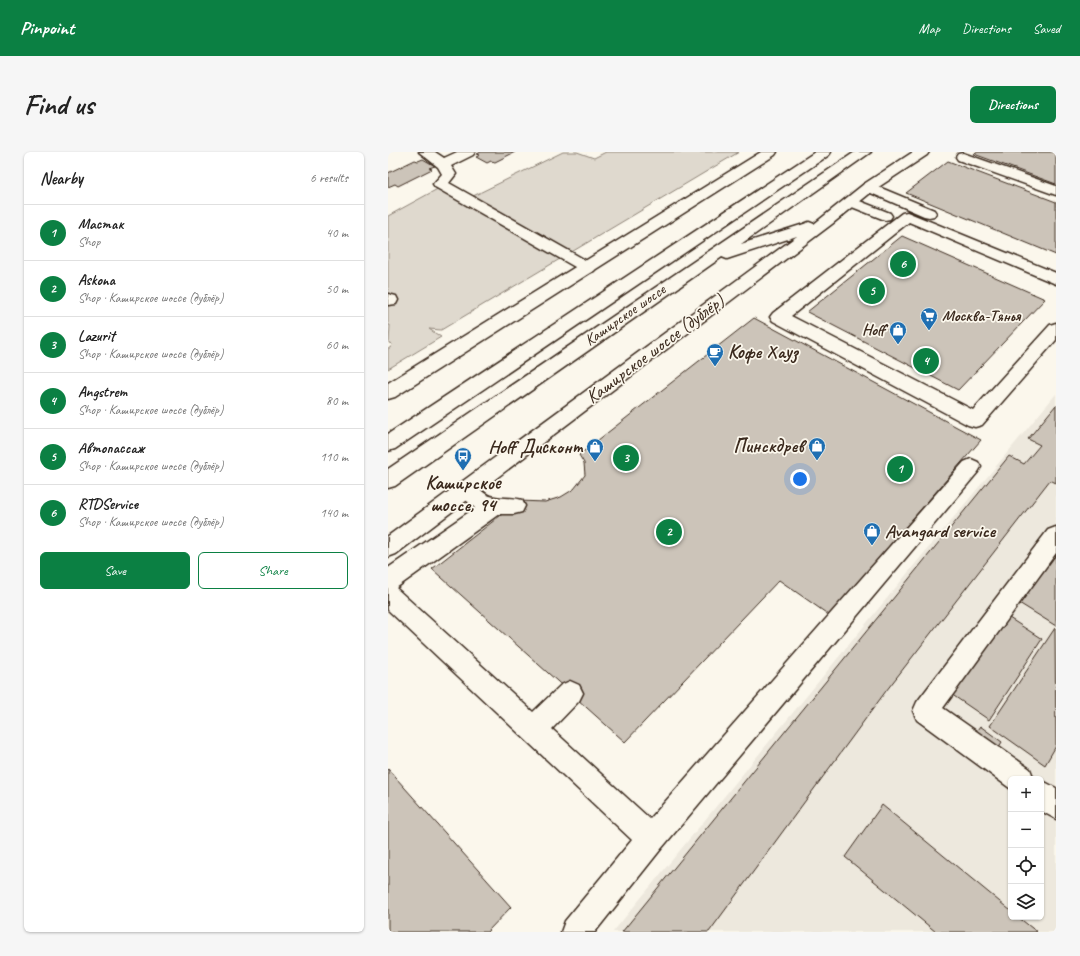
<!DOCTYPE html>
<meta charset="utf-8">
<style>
:root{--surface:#fff;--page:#f6f6f6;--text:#222;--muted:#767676;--line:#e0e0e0;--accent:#0b8043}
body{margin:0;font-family:Caveat,sans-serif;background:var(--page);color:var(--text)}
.controls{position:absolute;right:12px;bottom:12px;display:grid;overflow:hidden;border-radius:6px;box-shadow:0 1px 3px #0004}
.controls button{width:36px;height:36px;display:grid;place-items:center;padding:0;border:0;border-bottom:1px solid var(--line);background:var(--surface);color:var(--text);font:20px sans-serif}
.you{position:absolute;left:412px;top:327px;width:14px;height:14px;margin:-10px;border:3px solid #fff;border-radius:50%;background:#1a73e8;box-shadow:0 0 0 6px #1a73e833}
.badge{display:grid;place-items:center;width:26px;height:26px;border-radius:50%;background:var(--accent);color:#fff;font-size:13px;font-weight:700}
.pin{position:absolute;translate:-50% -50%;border:2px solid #fff;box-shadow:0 1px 4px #0006}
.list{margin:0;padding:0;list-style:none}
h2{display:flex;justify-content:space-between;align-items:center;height:52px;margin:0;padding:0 16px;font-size:17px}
h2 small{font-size:13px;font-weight:400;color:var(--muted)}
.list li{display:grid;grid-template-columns:26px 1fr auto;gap:12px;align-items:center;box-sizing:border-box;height:56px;padding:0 16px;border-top:1px solid var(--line)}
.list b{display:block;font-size:15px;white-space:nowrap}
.list p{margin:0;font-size:13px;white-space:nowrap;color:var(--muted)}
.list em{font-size:13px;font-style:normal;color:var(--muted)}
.actions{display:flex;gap:8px;padding:12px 16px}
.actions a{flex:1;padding:9px 0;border:1px solid var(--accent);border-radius:6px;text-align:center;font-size:14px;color:var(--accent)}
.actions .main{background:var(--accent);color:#fff}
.icon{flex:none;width:22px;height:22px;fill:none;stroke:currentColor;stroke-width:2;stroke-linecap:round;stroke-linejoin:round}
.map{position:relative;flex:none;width:668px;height:780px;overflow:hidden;border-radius:6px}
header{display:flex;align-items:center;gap:24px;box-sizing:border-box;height:56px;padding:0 20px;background:var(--accent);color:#fff}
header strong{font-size:19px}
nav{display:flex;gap:22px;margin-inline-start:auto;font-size:14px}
.intro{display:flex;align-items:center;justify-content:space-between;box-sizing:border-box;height:96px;padding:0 24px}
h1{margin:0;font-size:28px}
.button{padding:10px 18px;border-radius:6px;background:var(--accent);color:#fff;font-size:14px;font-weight:700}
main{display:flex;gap:24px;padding:0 24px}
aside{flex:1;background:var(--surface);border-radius:6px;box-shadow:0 1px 3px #0004}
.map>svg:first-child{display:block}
.built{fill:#ede8dd;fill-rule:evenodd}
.green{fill:#dfd9ce;stroke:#8d8276}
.building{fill:#ccc4b9;stroke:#3b2a1e}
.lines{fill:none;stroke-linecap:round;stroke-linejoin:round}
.minor-casing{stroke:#3b2a1e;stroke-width:3}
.major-casing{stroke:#3b2a1e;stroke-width:3}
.minor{fill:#fbf7ec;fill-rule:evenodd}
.major{fill:#fbf7ec;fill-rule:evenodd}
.labels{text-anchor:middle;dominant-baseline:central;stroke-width:3.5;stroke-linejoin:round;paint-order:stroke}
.far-street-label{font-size:16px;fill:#3b2a1e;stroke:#fbf7ec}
.far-poi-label{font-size:16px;font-weight:bold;fill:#3b2a1e;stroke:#fbf7ec;text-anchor:start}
.street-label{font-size:19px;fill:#3b2a1e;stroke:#fbf7ec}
.poi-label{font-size:19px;font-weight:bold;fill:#3b2a1e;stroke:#fbf7ec;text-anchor:start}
</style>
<header>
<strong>Pinpoint</strong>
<nav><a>Map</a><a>Directions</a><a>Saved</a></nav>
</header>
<div class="intro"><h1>Find us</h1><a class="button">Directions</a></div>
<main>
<aside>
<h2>Nearby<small>6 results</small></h2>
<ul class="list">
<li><span class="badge">1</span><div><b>Мастак</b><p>Shop</p></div><em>40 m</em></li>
<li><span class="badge">2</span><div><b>Askona</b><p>Shop · Каширское шоссе (дублёр)</p></div><em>50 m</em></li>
<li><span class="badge">3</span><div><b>Lazurit</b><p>Shop · Каширское шоссе (дублёр)</p></div><em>60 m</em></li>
<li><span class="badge">4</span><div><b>Angstrem</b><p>Shop · Каширское шоссе (дублёр)</p></div><em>80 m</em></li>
<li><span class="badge">5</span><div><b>Автопассаж</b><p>Shop · Каширское шоссе (дублёр)</p></div><em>110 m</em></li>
<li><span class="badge">6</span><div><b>RTDService</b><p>Shop · Каширское шоссе (дублёр)</p></div><em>140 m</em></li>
</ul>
<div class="actions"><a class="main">Save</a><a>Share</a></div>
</aside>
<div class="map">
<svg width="668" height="780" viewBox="0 0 668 780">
<rect width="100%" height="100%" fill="#fbf7ec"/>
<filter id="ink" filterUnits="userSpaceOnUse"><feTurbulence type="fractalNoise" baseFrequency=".025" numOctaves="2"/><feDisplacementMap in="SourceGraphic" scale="8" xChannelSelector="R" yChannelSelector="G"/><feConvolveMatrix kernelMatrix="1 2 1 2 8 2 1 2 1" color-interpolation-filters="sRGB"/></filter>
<g filter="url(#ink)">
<path class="built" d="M668,242V780H225L532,406ZM623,627H653V765H623Z"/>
<path class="green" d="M175,0H189L206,6L218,0H351L53,178L41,177L53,185L0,217V197L3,195L4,192L1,191L2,173H0V64L55,34L79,47Z"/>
<path class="building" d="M93,0H127L107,10L103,9L99,11L88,5L92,3L89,2Z
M588,0H668V32L586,2Z
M35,7L47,14L41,16L44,17L10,34L7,32L0,35V21L27,8L30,9Z
M560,9L668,50V103L518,41Z
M514,84L657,147L570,238L419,160Z
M366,166L593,288L441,463L391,428L237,590L44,417L131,349L157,350L173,345L186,337L197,323L196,311L191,303Z
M668,253V331L662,328L498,539L321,780H234L621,304L636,312L652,293L640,287Z
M668,398V474L631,451Z
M618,464L654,487L601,568L563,542Z
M667,476L668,594L657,613L602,574Z
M592,574L614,590L607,601L584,585Z
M0,617L123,755L99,780H0Z
M494,653L623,759V765H630L649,780H548L457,705Z"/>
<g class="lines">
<g class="minor-casing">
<path id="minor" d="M31,0H47L56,6L69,0H87L85,3L63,14L68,22L61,31L206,113L208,116L206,119L200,121L194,119L47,35L45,32L54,22L50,15Z
M575,1L668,34V43L570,8L568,5L570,2Z
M481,31L546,58L548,61L546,64L541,65L536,64L476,38L474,35L476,32Z
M464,46L502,61L504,64L502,67L497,68L459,53L457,50L459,47Z
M519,60L668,121V132L521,70L403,164L585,258L662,173L668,171V188L594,273L587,275L580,273L385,169L382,165L385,161L514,61Z
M0,142L8,144L10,148L8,152L0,153Z
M583,307L590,310L593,315L590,320L273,697L207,780H173L177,769L244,688L0,458V416L87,356L72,343L69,337L72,331C90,326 89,339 102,344C112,347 123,345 134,348L137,354L134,360L126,362H111L8,436L145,560L173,533L182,529L191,533L195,541L191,549L164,577L262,667L576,310Z
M668,375V401L555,556L642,617L646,627H623V637L529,568L525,559L529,550L660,378Z
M653,628L668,636V667L653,659Z"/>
</g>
<g class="major-casing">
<path id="major" d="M373,0H389L387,3L7,245L0,247V231Z
M427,0H443L441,3L7,297L0,299V282Z
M467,0H483L353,92L416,72L421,70L426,72L476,32L525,0H541L539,3L486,38L444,72L8,402L0,405V384L409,84L345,105L339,107L334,105L7,334L0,336V317Z"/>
</g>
<use href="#minor" class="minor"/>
<use href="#major" class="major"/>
</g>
</g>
<defs>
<g id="supermarket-pin" transform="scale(0.9)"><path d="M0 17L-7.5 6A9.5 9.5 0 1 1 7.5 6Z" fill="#1f6fb2" stroke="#fbf7ec"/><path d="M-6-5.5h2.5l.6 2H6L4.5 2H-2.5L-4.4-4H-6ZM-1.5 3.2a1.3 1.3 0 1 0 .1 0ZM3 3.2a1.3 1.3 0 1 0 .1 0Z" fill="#fff"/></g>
<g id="shop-pin" transform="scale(0.9)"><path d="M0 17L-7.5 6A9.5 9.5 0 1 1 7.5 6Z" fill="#1f6fb2" stroke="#fbf7ec"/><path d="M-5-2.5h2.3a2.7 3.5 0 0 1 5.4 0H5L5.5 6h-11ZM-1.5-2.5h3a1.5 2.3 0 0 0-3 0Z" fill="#fff"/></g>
<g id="cafe-pin" transform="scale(0.9)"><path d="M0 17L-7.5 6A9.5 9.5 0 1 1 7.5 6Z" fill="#1f6fb2" stroke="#fbf7ec"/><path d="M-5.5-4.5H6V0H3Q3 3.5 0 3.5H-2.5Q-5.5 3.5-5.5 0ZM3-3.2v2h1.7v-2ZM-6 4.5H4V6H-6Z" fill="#fff"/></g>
<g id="bus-pin" transform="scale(0.9)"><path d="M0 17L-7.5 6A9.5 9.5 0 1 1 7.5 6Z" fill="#1f6fb2" stroke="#fbf7ec"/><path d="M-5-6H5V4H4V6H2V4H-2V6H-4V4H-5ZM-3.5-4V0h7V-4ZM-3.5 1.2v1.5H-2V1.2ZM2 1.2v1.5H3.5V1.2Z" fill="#fff"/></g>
</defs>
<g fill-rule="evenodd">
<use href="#supermarket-pin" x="541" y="164"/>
<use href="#shop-pin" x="510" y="178"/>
<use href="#cafe-pin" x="327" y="200"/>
<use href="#shop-pin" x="429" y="294"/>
<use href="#shop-pin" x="207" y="295"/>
<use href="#bus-pin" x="75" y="304"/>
<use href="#shop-pin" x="484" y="379"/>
</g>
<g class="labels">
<g class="far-street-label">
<text transform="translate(237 163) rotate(-35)">Каширское шоссе</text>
</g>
<g class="far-poi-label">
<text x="554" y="164">Москва-Тянья</text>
<text x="497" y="178" text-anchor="end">Hoff</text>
</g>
<g class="street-label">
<text transform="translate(267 197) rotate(-37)">Каширское шоссе (дублёр)</text>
</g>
<g class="poi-label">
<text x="340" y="200">Кофе Хауз</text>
<text x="416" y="294" text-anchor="end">Пинскдрев</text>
<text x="194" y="295" text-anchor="end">Hoff Дисконт</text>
<text x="75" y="331" text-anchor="middle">Каширское<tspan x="75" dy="22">шоссе, 94</tspan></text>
<text x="497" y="379">Avangard service</text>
</g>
</g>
</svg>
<div class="controls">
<button>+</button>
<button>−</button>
<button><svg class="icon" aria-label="locate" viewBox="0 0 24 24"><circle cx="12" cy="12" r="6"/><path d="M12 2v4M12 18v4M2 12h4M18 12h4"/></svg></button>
<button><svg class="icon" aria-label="layers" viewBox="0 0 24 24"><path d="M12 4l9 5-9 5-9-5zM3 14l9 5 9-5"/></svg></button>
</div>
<div class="you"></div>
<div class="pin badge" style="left:512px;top:317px">1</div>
<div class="pin badge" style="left:281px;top:380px">2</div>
<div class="pin badge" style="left:238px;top:306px">3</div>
<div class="pin badge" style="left:538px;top:209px">4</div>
<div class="pin badge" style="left:484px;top:139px">5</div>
<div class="pin badge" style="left:515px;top:112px">6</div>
</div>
</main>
